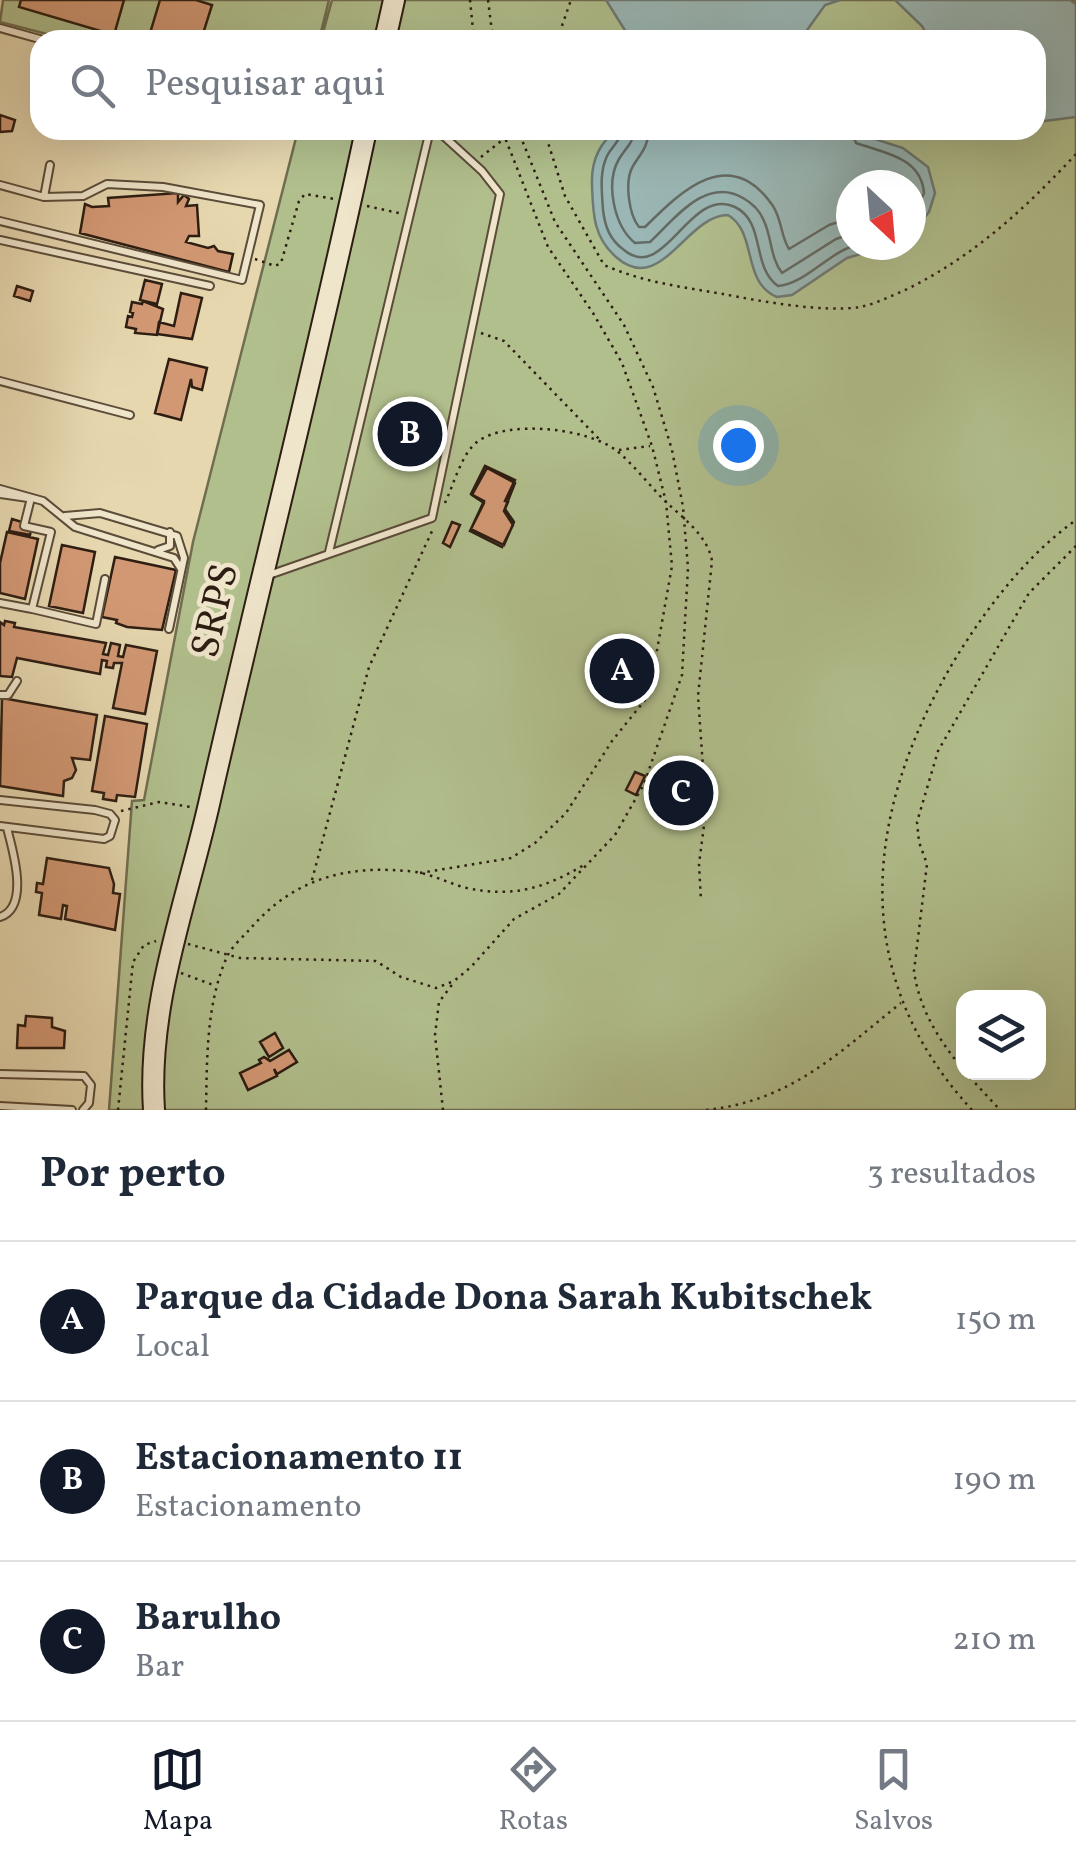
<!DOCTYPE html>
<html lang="pt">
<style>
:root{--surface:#fff;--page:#f2f2f3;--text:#1f2937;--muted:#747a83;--line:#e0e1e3;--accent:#111827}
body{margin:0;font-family:Vollkorn,serif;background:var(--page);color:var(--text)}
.controls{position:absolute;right:30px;bottom:30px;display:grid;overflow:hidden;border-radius:20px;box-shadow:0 10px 40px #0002}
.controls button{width:90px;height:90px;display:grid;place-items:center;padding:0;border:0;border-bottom:2px solid var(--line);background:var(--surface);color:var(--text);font:50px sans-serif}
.compass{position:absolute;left:836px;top:170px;width:90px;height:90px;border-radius:50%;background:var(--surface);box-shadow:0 10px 40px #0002;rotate:154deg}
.you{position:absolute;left:738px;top:445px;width:35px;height:35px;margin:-25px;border:8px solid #fff;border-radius:50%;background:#1a73e8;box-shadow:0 0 0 15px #1a73e833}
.badge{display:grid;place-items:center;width:65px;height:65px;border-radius:50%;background:var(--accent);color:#fff;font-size:32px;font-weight:700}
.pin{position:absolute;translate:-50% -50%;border:5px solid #fff;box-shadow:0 2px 10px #0006}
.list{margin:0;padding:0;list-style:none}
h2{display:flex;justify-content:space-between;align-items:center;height:130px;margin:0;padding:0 40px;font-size:42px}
h2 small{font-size:32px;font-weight:400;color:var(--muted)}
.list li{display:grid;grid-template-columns:65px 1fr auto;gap:30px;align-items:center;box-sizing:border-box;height:160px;padding:0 40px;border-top:2px solid var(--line)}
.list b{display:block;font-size:38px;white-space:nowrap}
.list p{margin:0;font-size:32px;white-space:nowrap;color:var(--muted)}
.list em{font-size:32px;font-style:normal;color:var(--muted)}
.icon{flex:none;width:55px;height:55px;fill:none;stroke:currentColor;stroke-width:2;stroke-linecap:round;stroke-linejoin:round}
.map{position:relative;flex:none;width:1076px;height:1110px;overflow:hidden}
.search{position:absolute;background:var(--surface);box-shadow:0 10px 40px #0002;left:30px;right:30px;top:30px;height:110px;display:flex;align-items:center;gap:25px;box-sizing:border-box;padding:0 35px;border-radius:30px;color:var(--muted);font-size:38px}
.sheet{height:610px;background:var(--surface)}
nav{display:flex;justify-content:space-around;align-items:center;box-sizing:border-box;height:140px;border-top:2px solid var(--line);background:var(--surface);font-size:28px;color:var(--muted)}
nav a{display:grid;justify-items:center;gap:5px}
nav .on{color:var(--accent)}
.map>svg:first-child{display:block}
.green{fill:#b1bf8d;stroke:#6f6e50;stroke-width:2.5;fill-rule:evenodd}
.water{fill:#9ab7b5;stroke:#6e7974;stroke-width:2.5}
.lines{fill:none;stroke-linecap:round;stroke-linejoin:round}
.shore{stroke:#646a64;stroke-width:2.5}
.building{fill:#d29874;stroke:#2d1d12;stroke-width:2.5}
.service-casing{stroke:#5b4c39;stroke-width:10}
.secondary-casing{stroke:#2d1d12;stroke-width:24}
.path{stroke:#2d1d12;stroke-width:2.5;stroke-dasharray:2.5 5;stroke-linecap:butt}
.service{stroke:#efe5cb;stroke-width:6}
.secondary{stroke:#efe5cb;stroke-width:20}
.labels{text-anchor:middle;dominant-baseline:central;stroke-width:9;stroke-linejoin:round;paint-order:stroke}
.street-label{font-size:40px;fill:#2d1d12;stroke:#efe5cb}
</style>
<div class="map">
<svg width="1076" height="1110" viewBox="0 0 1076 1110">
<rect width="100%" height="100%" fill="#e6d7af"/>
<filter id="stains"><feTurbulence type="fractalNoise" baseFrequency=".002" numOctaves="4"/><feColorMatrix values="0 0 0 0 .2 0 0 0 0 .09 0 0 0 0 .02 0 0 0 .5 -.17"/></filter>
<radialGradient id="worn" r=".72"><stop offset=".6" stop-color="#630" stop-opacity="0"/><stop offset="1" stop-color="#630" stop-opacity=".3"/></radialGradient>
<path class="green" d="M3,0H329L319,40H70L0,22Z
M332,0H1076V1110H109L132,801L144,800L193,542L298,130H1036V40H321ZM851,185H911V245H851ZM964,998H1038V1072H964Z"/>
<path class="water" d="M606,0H840L825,5L800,40H631Z
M895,0H1070L1076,4V117L1036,122V40H930L922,26Z
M617,130H847L903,148L928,167L935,193L929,212L911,234V185H851V245H891L847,258L792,295L777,297C741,282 758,233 728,215C686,215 661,297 616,257C593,237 593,213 592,185C591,162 599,143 617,130Z"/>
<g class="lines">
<path class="shore" d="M621,130C620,142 612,146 607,156C599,173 602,192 603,210C605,227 610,240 624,250C665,284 689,186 735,207C766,222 751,267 778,286C805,284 828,253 856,245
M634,130C633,144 626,147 619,159C605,183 614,226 635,243L650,242C674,220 705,176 743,198C752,203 760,211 764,221C772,238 770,257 782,273L836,239L851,234
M649,130C648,147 641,153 633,166C624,181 629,215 639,227H645C681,191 730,143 773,206C782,220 781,237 789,249L829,225L851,218
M851,130L856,143C884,153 921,157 924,193L911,220"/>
</g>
<path class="building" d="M21,0H124L114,35L19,7Z
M160,0H196L212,5L201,40H148Z
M0,115L15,120L12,131L0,132Z
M178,193V202L184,195L189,199L186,206L197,205L199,236H189L186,242L208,248L214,246L218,251L233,254L229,272L80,233L85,204L92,207L109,206L108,198Z
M145,280L162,284L157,304L140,300Z
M17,286L33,291L30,301L14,296Z
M181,293L202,298L192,339L157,334L159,322L174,326Z
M143,301L163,309L157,335L135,333L136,329L126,327L128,316L132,317L133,313L130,312L132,302L142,304Z
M169,359L207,368L202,390L192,387L191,379L181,420L155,413Z
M485,466L515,480L505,501L508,502L505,509L514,522L504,545L471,529L484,501L471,494Z
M487,468L515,483L504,511L513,525L502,547L470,531L484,503L472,495Z
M12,519L32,525L30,535L9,531Z
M452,522L460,525L450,547L443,543Z
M7,532L38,539L25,599L0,593V563Z
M62,545L95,552L83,613L49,606Z
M115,557L176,570L162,630L127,627L116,623L117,620L102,617Z
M5,621L15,623L14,627L106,643L103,654L108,655L111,643L120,645L118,656L123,657L126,645L157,651L145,714L113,708L122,663H114L113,668L106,667L107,661L102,660L100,674L17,658L12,677L0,676V622L4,625Z
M2,698L97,715L90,760L72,758L76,770L72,778L64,781L63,796L0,786Z
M105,716L147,724L135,797L117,795L116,801L103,799L104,793L92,791Z
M664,771L700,786L690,809L654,794Z
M635,772L645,776L636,795L626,790Z
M47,858L109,868L114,884L113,893L120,894L115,930L65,919L67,906L63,905L61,919L39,915L42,893L36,892L37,883L43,884Z
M26,1016L52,1018V1027L65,1031L64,1048H17L18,1025L25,1026Z
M275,1033L283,1048L269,1057L260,1042Z
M289,1050L297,1062L277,1074L274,1069L277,1076L248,1090L240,1073L261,1063L259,1060L264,1057L270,1061Z"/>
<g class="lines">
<g class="service-casing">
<path id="service" d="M0,28L43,40
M0,185L44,197L83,196L107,184L163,187L260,205L242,280L0,221
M44,197L50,165
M0,240L210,286
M0,381L130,415
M0,489L43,501L75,527L174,558L181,569
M0,494L28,498
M65,516L100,513L177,536L184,558L169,629
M158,550L170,546V532
M329,552L430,130
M266,576L432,518L500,194L482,171L437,130
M0,603L32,609L51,532L24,526L31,498
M32,609L96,624L105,579
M0,695H8L17,681
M0,800L95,810L110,814L115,820L110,836L104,839L0,826
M0,917C30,907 13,851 7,828
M0,1074L84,1076L91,1085L89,1103L83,1110
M0,1106L72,1110"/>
</g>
<g class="secondary-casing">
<path id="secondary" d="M385,40L394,0
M154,1110C147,1005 186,905 209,804C260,580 318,356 366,130"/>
</g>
<path class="path" d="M470,0L474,40
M488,0L493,40
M557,40L571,0
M544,130L565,196L604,265C642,282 682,287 723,294C759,301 825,313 860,307C875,304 889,297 903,291C972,258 1025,209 1076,154
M481,157L515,130
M367,206L403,214
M255,259L275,266L281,263L299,201L305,194L335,199
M481,333L504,341L600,440
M619,450L650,446
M445,503C453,486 462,453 477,442C507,419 588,428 617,451C634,465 649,485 665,501C683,518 708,536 712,561L698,696L706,810L699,864L701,901
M121,811L159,802L191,807
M420,873L511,858L535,843L566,813L612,741L649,695L672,566L666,502L652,446L622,363L593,313L548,247L502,130
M312,880L369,667L433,529
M188,944L240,958L376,961L401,977L436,988L454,981L471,967L514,919L559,894L615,835L644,784L682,675L688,568L683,507L672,450L653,387L624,325L555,222L518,130
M181,973L216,986
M964,1071C939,1040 919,1009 914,971L927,864L919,842L917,822L938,751L1029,593L1076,546
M965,1072L1000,1110
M118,1110L133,962L144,945L156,941
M206,1110C207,1060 206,1006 226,959C230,948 242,938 250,929C295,877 349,864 416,872C434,875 450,884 467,888C513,898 545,888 584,865
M443,1110L435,1035L439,1002L454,982
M706,1110C791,1101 837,1054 901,1003
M972,1110C845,972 865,808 957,656C988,606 1027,555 1076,520"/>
<use href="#service" class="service"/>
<use href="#secondary" class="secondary"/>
</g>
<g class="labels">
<g class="street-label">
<text transform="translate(217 611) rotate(-77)">SRPS</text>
</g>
</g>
<rect width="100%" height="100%" filter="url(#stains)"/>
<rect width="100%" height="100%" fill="url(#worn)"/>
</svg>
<div class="controls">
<button><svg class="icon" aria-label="layers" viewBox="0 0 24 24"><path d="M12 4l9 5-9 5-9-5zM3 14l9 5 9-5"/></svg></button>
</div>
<svg class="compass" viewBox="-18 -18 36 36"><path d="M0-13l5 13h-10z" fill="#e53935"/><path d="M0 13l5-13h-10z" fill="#747a83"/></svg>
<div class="you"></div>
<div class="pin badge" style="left:622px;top:671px">A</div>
<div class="pin badge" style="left:410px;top:434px">B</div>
<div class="pin badge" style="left:681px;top:793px">C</div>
<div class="search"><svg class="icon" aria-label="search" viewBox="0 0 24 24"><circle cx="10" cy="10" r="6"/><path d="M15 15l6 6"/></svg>Pesquisar aqui</div>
</div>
<section class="sheet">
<h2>Por perto<small>3 resultados</small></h2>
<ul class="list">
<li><span class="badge">A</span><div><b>Parque da Cidade Dona Sarah Kubitschek</b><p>Local</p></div><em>150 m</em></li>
<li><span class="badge">B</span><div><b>Estacionamento 11</b><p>Estacionamento</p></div><em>190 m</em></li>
<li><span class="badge">C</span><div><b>Barulho</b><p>Bar</p></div><em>210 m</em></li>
</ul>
</section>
<nav>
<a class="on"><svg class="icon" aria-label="map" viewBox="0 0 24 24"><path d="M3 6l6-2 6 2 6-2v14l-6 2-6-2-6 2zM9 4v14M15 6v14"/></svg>Mapa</a>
<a><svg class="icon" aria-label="directions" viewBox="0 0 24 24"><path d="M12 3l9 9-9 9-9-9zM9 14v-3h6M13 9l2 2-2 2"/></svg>Rotas</a>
<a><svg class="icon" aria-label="saved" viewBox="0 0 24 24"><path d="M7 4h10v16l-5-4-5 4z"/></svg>Salvos</a>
</nav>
